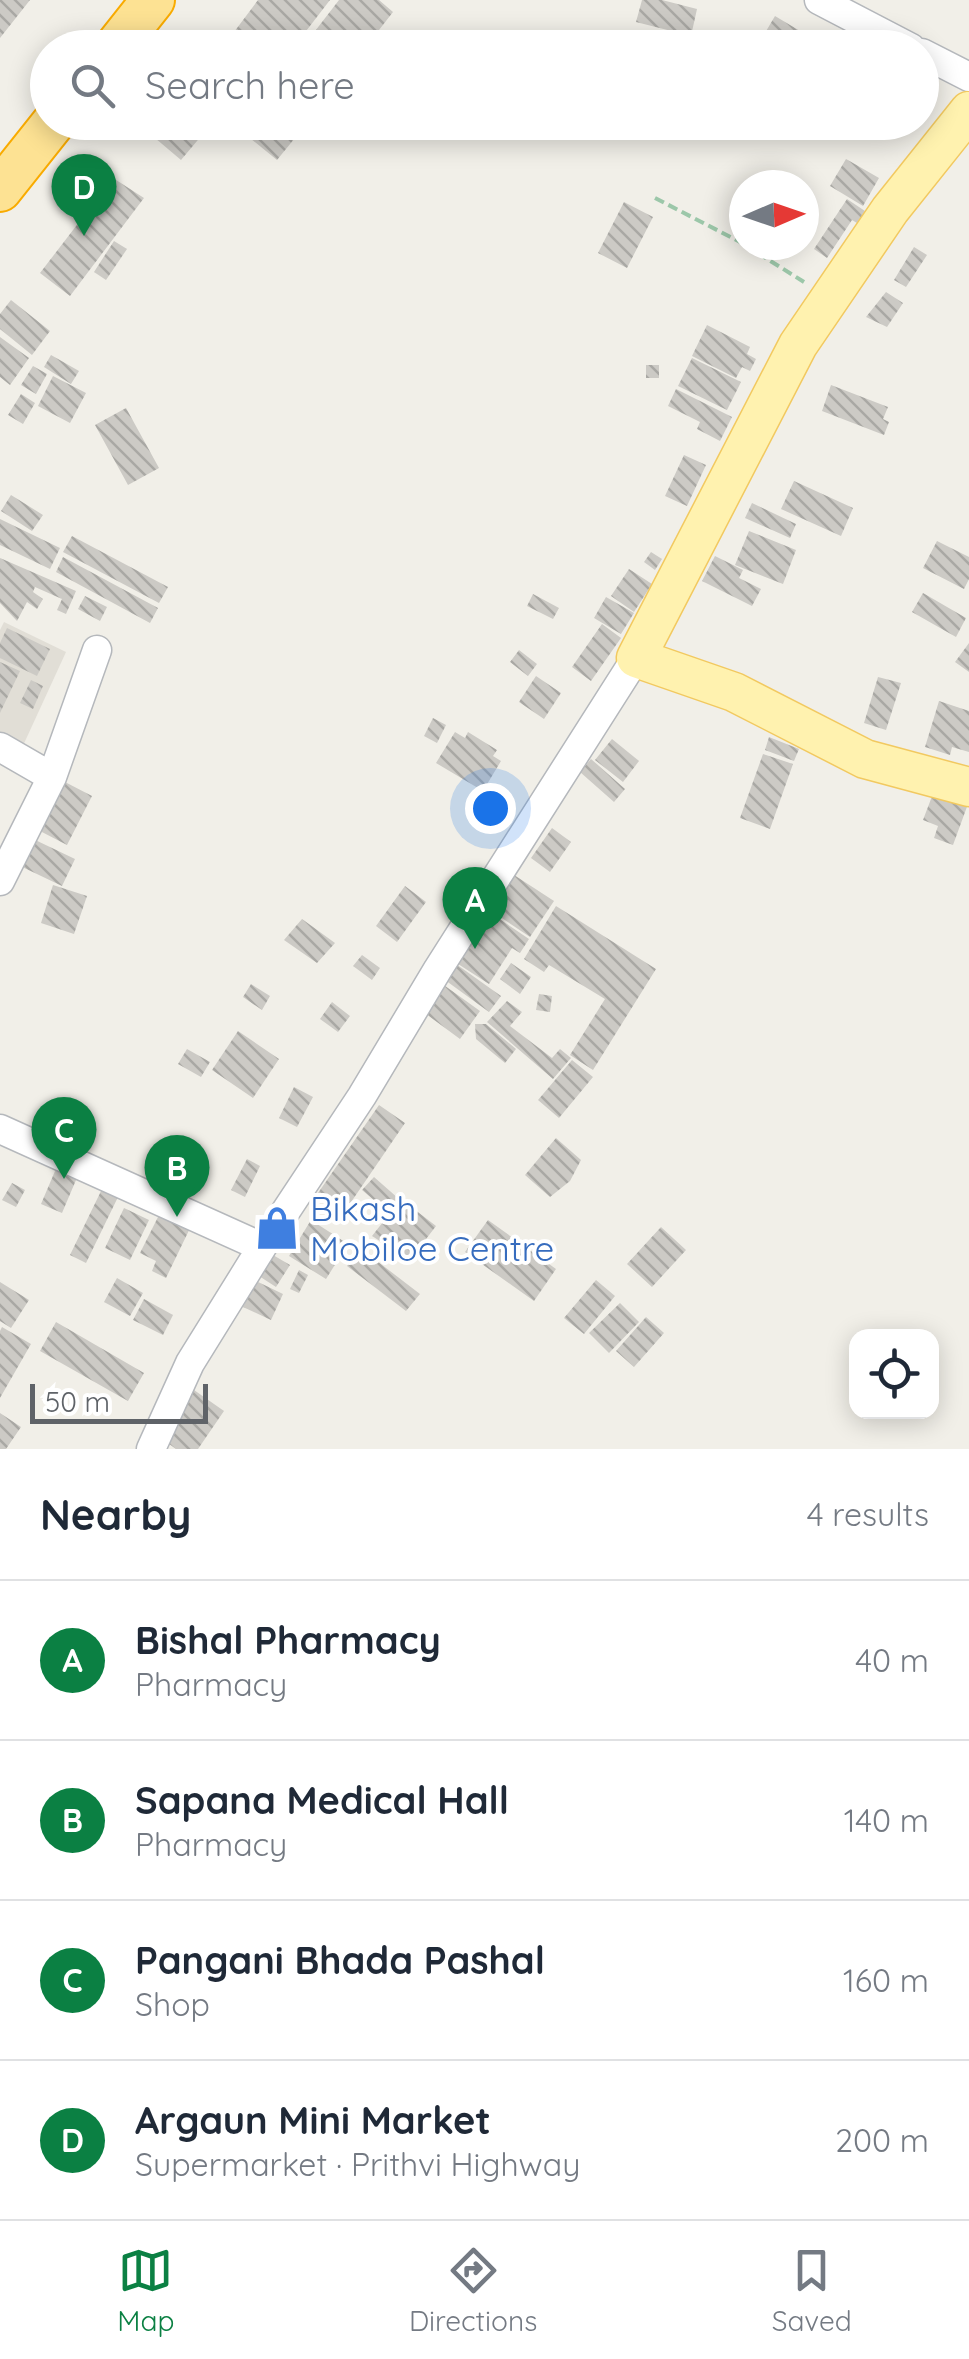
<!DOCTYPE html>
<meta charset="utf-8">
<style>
:root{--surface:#fff;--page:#f2f2f3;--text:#1f2937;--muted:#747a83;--line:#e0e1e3;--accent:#0b8043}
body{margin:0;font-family:Quicksand,sans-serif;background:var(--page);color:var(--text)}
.controls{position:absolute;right:30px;bottom:30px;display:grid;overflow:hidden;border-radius:20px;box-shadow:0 5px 25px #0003}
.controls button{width:90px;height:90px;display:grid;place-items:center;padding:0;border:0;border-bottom:2px solid var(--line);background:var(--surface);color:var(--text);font:50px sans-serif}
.compass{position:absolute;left:729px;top:170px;width:90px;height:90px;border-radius:50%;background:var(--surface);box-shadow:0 5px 25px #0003;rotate:88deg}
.scale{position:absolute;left:30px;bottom:25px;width:178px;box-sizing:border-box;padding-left:10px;border:5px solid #5f6368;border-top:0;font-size:28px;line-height:35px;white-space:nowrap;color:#5f6368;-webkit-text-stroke:8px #fff;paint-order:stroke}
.you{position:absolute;left:490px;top:808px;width:35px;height:35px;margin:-25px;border:8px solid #fff;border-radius:50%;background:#1a73e8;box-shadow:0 0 0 15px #1a73e833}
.badge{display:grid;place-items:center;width:65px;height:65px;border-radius:50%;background:var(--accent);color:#fff;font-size:32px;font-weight:700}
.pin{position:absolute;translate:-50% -82px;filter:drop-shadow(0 2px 5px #0008)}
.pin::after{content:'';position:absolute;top:52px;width:35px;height:30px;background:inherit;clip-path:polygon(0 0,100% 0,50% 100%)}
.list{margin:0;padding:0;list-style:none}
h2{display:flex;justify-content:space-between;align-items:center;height:130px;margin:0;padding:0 40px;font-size:42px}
h2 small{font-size:32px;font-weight:400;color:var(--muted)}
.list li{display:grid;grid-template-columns:65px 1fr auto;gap:30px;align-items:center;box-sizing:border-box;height:160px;padding:0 40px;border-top:2px solid var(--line)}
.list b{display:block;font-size:38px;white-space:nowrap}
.list p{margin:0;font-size:32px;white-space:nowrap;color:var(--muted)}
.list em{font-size:32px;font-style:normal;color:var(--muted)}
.icon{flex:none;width:55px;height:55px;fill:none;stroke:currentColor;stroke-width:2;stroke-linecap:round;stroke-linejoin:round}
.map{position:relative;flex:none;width:969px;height:1449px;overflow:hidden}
.search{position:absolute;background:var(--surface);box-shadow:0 5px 25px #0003;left:30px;right:30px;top:30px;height:110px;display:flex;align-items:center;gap:25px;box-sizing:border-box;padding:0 35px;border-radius:55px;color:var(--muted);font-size:38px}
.sheet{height:770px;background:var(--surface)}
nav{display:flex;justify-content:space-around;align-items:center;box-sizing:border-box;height:140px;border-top:2px solid var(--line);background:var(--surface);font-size:28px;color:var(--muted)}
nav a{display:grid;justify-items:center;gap:5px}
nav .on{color:var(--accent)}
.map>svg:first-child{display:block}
.education{fill:#e1ded6}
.building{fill:url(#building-back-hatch)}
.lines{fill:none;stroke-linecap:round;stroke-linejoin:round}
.minor-casing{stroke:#b5b8bc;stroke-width:31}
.major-casing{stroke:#f2c960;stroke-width:41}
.highway-casing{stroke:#f9ab00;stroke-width:46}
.path{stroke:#9cc7a9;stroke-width:4;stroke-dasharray:10 5;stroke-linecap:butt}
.minor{stroke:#fff;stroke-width:28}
.major{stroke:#fff2af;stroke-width:38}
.highway{stroke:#fde293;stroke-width:42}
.labels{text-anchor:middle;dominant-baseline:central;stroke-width:8;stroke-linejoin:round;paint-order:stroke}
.shop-label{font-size:35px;fill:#366cbe;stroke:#fff;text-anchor:start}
</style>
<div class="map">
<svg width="969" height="1449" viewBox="0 0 969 1449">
<defs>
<pattern id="building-back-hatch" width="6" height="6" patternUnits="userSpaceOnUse" patternTransform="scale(2.5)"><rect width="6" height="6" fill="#cccac5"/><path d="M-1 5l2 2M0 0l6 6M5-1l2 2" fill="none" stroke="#a9a8a4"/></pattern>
</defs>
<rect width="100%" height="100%" fill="#f1efe8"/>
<path class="education" d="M4,622L66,652L21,750L0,738V630Z"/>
<path class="building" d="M0,0H30L0,38Z
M258,0H330L293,48H222Z
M339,0H379L393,12L365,48H302Z
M642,0H662L697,9L691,36L636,22Z
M775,16L800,31L790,48H756Z
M168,122H213L181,160L155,138Z
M246,122H308L277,160L240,130Z
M846,159L879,178L863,206L830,186Z
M113,178L144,198L70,296L40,273Z
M847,199L865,211L857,223L852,220L827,258L814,249Z
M624,202L653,217L627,268L598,253Z
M114,241L127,249L106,280L94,272Z
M914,247L927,255L906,287L894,280Z
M886,292L903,303L887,327L866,317Z
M11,300L50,331L32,355L0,329V314Z
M707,325L750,347L747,354L756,359L750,371L742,367L736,378L692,356Z
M0,337L29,358L10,385L0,377Z
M51,355L79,371L71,384L44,367Z
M692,358L741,382L727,410L678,386Z
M646,365H659V378H646Z
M33,366L47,374L36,394L21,385Z
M53,376L86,393L70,423L38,406Z
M831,385L888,407L883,419L889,422L884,435L822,411Z
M676,389L732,417L720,441L697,429L700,422L668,406Z
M21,394L35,403L23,424L8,415Z
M126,408L159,468L128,485L95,425Z
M684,455L706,465L687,506L665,496Z
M794,481L853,508L841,536L781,509Z
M11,495L43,515L32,531L1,511Z
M752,503L796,524L790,538L745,518Z
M0,519L60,548L50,569L0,545Z
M749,531L796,550L783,584L735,565Z
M72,536L168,587L159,603L63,552Z
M937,541L969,557V579L964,589L923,568Z
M651,552L662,559L655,570L644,562Z
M715,556L743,570L739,578L761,589L752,606L702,581Z
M63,557L158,608L150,623L56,572Z
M0,558L76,591L66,614L57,610L62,599L35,587L33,592L43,599L37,609L27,602L17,621L0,603Z
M629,569L652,584L634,612L611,596Z
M923,593L966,618L956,637L912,612Z
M533,594L559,608L553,619L527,606Z
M85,596L107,607L100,621L78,609Z
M606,597L634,613L621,634L594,618Z
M602,624L621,638L591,681L572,667Z
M7,628L50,649L37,676L0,658V643Z
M969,643V672L955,662Z
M519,650L537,664L528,676L510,662Z
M0,662L20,671L0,713Z
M536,676L561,693L544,719L519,702Z
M878,677L901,683L886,730L864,723Z
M31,680L43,686L33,709L20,703Z
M939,701L969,711V752L952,747L950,755L925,747Z
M433,718L446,725L437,743L424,736Z
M455,732L465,738L468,732L497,750L493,756L501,761L483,791L436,763Z
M769,737L799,749L794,761L765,750Z
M612,739L639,761L623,782L595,760Z
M763,754L793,764L770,829L740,818Z
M591,759L625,789L614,802L580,772Z
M65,782L92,796L67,845L40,831Z
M934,791L968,804L953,845L934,838L938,826L923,820Z
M552,828L571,842L550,872L531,858Z
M29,837L75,859L62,886L16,864Z
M511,873L554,901L530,937L487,908Z
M53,885L87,896L74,934L41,923Z
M405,886L426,902L397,942L376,926Z
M556,906L656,969L593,1070L570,1055L605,999L549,965L544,972L524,959Z
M488,911L529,939L520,953L512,948L489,984L455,962Z
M302,919L335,943L317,963L284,940Z
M362,955L380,968L372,980L353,966Z
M511,963L531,977L520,994L500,979Z
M456,964L501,996L489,1012L445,980Z
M441,983L480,1011L460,1039L422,1011Z
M251,984L270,996L262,1010L243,997Z
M539,994L552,996L550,1012L536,1010Z
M507,1001L522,1012L510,1026L552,1058L560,1049L571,1058L553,1079L487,1022Z
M332,1002L350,1016L338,1032L320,1019Z
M475,1024H486L516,1049L505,1063L476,1039Z
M238,1031L279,1059L253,1098L212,1070Z
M187,1049L210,1062L201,1077L178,1064Z
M572,1060L593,1077L559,1118L538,1100Z
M294,1087L313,1097L297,1127L279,1118Z
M379,1105L405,1123L345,1211L318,1193Z
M556,1138L581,1160L570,1181L550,1197L525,1175Z
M247,1159L260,1166L245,1197L231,1190Z
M58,1164L79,1173L62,1213L41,1204Z
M374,1177L399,1199L388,1212L362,1190Z
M12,1183L25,1190L16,1207L2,1200Z
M102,1189L118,1197L86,1263L70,1255Z
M401,1199L436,1226L410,1260L372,1236Z
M163,1207L193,1222L166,1278L152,1271L156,1261L140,1253Z
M124,1208L149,1220L130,1260L105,1248Z
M311,1220L348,1244L326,1279L289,1256Z
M488,1220L556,1269L534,1301L465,1252Z
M661,1227L686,1250L652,1287L627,1264Z
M360,1248L420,1294L406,1311L347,1266Z
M273,1255L290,1265L276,1287L259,1276Z
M299,1270L308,1275L299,1293L290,1289Z
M117,1278L143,1293L130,1316L104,1302Z
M596,1280L615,1296L584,1334L564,1318Z
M256,1281L283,1294L271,1320L243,1307Z
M0,1282L29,1300L11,1328L0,1321Z
M144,1299L173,1315L163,1335L133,1320Z
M620,1303L639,1322L609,1353L589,1333Z
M646,1317L664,1333L634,1367L616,1351Z
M56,1322L144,1373L128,1401L40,1351Z
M2,1327L31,1344L0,1398V1331Z
M194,1390L224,1411L198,1449H176L161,1438Z
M0,1413L21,1427L6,1449H0Z"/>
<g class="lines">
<g class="minor-casing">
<path id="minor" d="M819,0L911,48
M922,53L969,77
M0,747L52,777L97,650
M0,881L52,777
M0,1129L262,1247
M151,1449L190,1363L262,1247L362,1096L438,969L636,658"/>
</g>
<g class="major-casing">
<path id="major" d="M969,111L890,210L798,345L636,658L734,692L865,759L969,787"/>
</g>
<g class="highway-casing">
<path id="highway" d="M115,48L153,0
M0,190L54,122"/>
</g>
<path class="path" d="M655,198L744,244
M745,245L804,282"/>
<use href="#minor" class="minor"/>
<use href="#major" class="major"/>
<use href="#highway" class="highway"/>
</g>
<defs>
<g id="shop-bare" transform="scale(3.45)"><path d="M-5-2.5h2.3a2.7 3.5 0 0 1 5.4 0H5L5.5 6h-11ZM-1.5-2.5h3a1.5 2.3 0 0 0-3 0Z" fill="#3f7fe0" stroke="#fff" stroke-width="2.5" paint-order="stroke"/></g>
</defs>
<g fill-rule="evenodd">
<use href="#shop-bare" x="277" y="1228"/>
</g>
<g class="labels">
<g class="shop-label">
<text x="310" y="1208">Bikash<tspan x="310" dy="40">Mobiloe Centre</tspan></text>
</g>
</g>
</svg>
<div class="controls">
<button><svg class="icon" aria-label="locate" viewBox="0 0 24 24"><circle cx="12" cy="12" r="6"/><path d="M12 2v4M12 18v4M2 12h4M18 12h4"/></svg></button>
</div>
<svg class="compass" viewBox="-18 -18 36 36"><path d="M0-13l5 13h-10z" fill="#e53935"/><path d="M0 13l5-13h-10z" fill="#747a83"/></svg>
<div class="scale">50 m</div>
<div class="you"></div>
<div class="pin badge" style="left:475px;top:949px">A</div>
<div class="pin badge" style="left:177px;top:1217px">B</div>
<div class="pin badge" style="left:64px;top:1179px">C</div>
<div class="pin badge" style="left:84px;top:236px">D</div>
<div class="search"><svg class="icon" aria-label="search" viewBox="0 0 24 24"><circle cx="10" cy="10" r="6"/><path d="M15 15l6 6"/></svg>Search here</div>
</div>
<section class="sheet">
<h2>Nearby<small>4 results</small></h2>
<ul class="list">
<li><span class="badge">A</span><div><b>Bishal Pharmacy</b><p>Pharmacy</p></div><em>40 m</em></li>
<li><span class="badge">B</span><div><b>Sapana Medical Hall</b><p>Pharmacy</p></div><em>140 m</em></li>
<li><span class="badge">C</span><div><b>Pangani Bhada Pashal</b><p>Shop</p></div><em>160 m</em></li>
<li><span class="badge">D</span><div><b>Argaun Mini Market</b><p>Supermarket · Prithvi Highway</p></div><em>200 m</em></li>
</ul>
</section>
<nav>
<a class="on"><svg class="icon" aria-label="map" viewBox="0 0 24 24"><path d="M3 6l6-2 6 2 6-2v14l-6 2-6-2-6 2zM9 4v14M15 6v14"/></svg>Map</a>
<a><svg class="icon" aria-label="directions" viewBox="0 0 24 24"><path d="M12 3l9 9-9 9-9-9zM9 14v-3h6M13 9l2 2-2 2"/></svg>Directions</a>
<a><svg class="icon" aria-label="saved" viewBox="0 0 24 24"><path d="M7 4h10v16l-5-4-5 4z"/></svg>Saved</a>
</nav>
